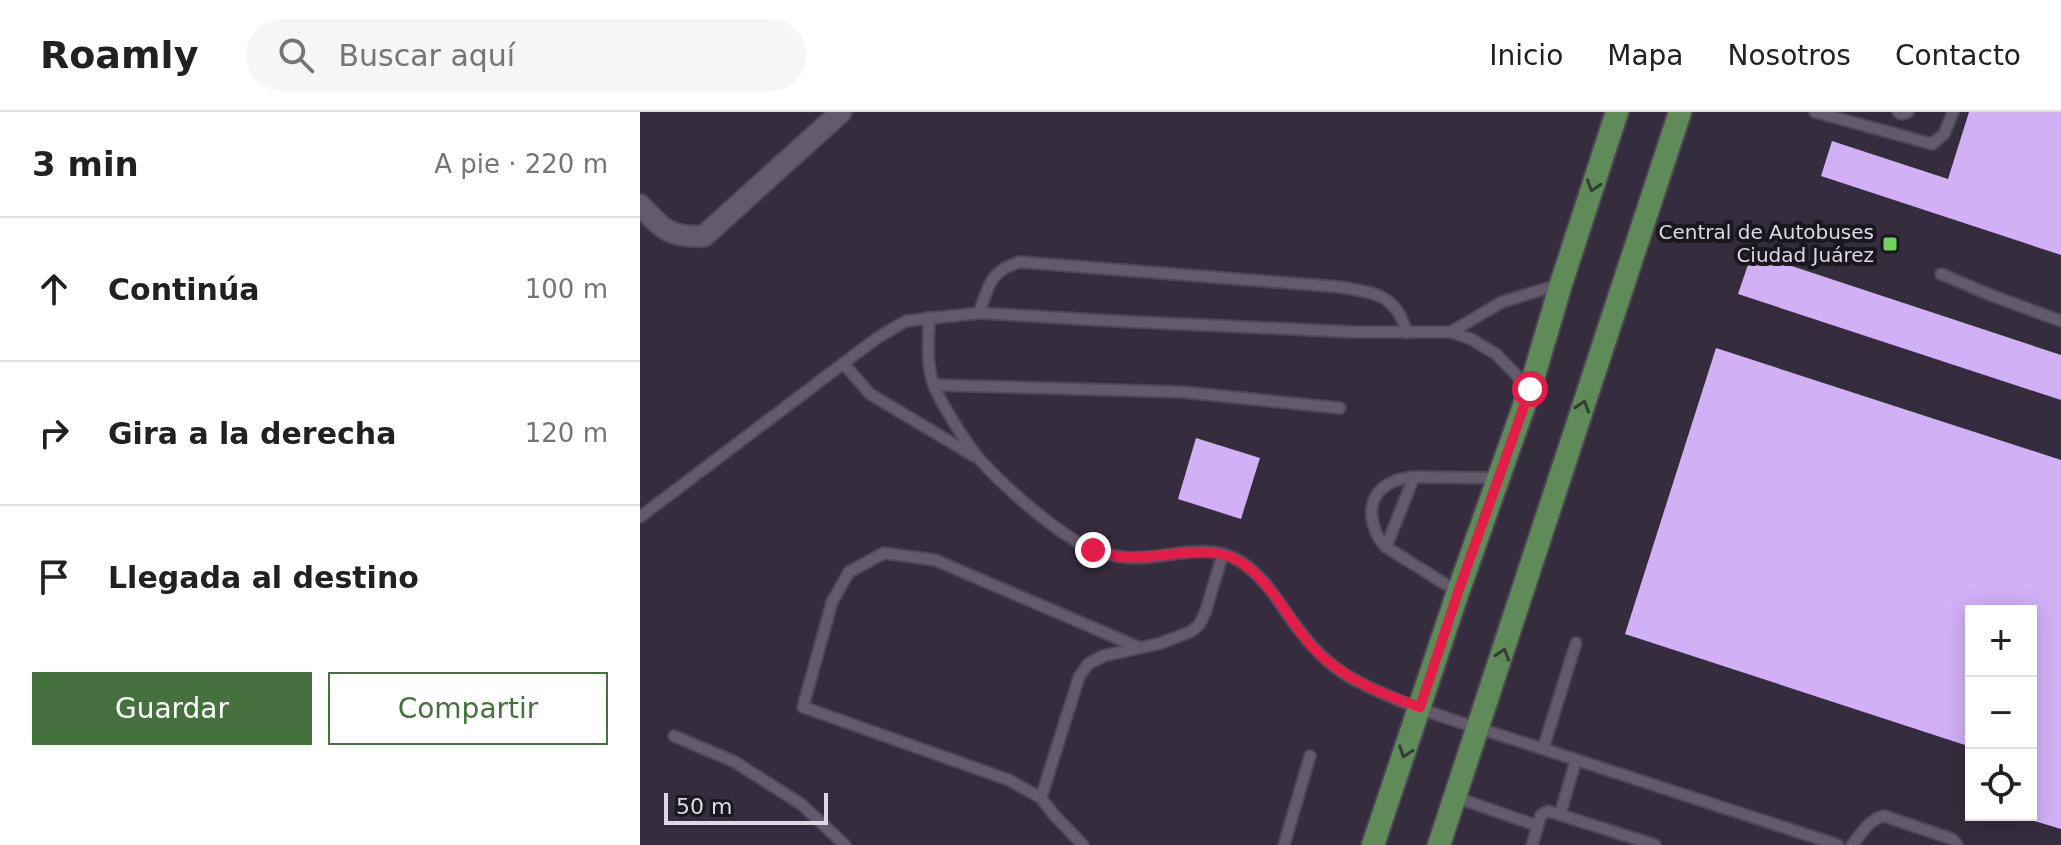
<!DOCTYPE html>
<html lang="es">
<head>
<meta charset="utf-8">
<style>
  body { margin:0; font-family:"DejaVu Sans",sans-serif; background:#f6f6f6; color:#202124 }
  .controls { position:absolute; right:24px; bottom:24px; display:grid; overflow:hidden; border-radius:0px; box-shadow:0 4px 20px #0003 }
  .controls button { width:72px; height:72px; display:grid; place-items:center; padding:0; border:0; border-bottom:2px solid #e0e0e0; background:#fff; color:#202124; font:40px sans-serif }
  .scale { position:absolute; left:24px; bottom:20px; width:164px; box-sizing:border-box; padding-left:8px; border:4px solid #ddd8e4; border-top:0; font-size:22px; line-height:28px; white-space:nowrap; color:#ddd8e4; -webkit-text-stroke:6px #1a171f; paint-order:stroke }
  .stop { position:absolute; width:24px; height:24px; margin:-18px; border:6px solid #e11d48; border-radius:50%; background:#fff }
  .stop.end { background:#e11d48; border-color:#fff; box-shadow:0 2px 8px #0008 }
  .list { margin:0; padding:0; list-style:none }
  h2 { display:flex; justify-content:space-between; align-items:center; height:104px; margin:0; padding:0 32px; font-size:34px }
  h2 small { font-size:26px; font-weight:400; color:#757577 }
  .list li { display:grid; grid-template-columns:52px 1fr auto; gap:24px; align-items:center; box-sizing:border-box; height:144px; padding:0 32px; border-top:2px solid #e0e0e0 }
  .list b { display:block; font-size:30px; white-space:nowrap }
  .list em { font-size:26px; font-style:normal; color:#757577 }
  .actions { display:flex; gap:16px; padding:24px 32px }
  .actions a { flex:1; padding:18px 0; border:2px solid #45713e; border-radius:0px; text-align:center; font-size:28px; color:#45713e }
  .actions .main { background:#45713e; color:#fff }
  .icon { flex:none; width:44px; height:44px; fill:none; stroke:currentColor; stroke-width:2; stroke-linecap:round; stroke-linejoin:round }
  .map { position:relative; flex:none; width:1421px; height:733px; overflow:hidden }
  header { display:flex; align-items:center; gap:48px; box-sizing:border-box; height:112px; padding:0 40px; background:#fff; border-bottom:2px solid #e0e0e0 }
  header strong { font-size:38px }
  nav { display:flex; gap:44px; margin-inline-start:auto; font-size:28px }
  .search { width:560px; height:72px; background:#f6f6f6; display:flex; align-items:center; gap:20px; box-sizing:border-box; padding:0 28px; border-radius:44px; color:#757577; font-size:30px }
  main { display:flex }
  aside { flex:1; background:#fff }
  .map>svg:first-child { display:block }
  .building { fill:#d1b0f5 }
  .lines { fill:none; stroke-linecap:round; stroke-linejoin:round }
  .service-casing { stroke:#4e4756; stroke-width:14 }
  .minor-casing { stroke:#4e4756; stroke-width:24 }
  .primary-casing { stroke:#4e4756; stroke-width:26 }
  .service { stroke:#635a6d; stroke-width:10 }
  .minor { stroke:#635a6d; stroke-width:20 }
  .primary { stroke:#5e8b57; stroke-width:22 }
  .oneway { stroke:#324033 }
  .route { stroke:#e11d48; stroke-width:10 }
  .poi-dot { fill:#73d25d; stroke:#1a171f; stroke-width:3 }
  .labels { text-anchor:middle; stroke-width:8; stroke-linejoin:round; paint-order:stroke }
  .poi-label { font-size:20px; fill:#ddd8e4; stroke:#1a171f; text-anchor:end }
</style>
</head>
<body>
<header>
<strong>Roamly</strong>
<div class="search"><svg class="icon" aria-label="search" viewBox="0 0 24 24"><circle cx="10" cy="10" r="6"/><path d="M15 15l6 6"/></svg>Buscar aquí</div>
<nav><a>Inicio</a><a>Mapa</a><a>Nosotros</a><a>Contacto</a></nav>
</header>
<main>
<aside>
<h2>3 min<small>A pie · 220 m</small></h2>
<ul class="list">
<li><svg class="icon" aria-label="ahead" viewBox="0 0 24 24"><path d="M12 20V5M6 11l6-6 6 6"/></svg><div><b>Continúa</b></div><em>100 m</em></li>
<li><svg class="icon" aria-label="right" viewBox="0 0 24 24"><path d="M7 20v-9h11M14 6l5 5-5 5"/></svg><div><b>Gira a la derecha</b></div><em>120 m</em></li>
<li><svg class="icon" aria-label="arrive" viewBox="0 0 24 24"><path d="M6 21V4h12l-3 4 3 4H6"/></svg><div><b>Llegada al destino</b></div></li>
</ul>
<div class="actions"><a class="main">Guardar</a><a>Compartir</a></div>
</aside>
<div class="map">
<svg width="1421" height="733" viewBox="0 0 1421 733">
  <rect width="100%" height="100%" fill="#352c3e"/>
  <g class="building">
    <polygon points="1329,0 1421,0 1421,143 1181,64 1192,29 1308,67"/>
    <polygon points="1112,141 1421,243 1421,288 1098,182"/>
    <polygon points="1076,236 1421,348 1421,717 1378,704 1391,703 1391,499 1331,499 1331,635 985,522"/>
    <polygon points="556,326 620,346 601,407 538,387"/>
  </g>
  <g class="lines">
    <defs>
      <g id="service">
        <polyline points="1175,0 1292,32 1304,22 1313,0"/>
        <polyline points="1258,0 1262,2 1268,0"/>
        <polyline points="1301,162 1353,184 1421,209"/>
        <path d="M339 201C349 174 349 159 380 150L700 175C735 181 756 182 767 221"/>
        <path d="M289 205C289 227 286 250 293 271 299 289 328 334 340 348 365 375 420 425 454 438 462 441 474 444 483 445 519 450 562 429 596 447 621 460 637 487 652 509 669 531 688 554 713 567 769 597 833 614 894 634 995 667 1096 700 1198 733"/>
        <polyline points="811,220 862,190 921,172"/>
        <polyline points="203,251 230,282 334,344"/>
        <polyline points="294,273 542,280 700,296"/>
        <polyline points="0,405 237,226 266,209 339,201 476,209 714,220 811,220 831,227 856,242 888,275"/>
        <path d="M746 435C727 415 724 380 755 369 761 366 768 366 774 365"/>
        <polyline points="818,480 746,435 774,365 857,366"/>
        <polyline points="34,624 95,650 161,692 205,733"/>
        <polyline points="903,637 936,531"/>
        <polyline points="815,685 898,714"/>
        <polyline points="401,686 439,565 448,552 463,544 518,532 550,520 559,513 565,501 583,442"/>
        <polyline points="920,702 936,648"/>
        <polyline points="443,733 414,703 401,686 369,668 163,595 192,490 209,460 244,441 295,448 498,535"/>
        <polyline points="644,733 670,644"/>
        <polyline points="892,733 901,703 908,699 1015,733"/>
        <path d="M1212 733C1221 722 1229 707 1244 704L1312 727 1317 733"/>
      </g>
      <path id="minor" d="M0 93C23 117 29 126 64 124L201 0"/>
      <g id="primary">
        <polyline points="733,733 818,480 890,277 921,172 977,0"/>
        <polyline points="799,733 1040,0"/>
      </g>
    </defs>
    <use href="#service" class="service-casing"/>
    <use href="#minor" class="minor-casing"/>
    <use href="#primary" class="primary-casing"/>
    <use href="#service" class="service"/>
    <use href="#minor" class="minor"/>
    <use href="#primary" class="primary"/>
  </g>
  <defs><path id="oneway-chevron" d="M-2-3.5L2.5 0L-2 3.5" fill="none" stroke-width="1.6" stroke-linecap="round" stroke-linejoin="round" transform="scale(2)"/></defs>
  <g class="oneway">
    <use href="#oneway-chevron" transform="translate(953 74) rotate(108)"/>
    <use href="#oneway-chevron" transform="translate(943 294) rotate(-72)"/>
    <use href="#oneway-chevron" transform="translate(863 542) rotate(-72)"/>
    <use href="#oneway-chevron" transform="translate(765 640) rotate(109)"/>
  </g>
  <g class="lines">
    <path class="route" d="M453 438C465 441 477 445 489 445 521 446 570 431 598 448 633 469 647 508 674 536 703 567 741 581 780 595L818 480 890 277"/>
  </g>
  <rect class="poi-dot" x="1242" y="124" width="16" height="16" rx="4"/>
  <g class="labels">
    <g class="poi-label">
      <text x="1234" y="127">Central de Autobuses<tspan x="1234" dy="23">Ciudad Juárez</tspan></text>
    </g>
  </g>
</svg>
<div class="controls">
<button>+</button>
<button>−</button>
<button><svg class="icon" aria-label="locate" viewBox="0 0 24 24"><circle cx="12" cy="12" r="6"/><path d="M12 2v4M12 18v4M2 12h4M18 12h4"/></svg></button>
</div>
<div class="scale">50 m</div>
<div class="stop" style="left:890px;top:277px"></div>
<div class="stop end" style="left:453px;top:438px"></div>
</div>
</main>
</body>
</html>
